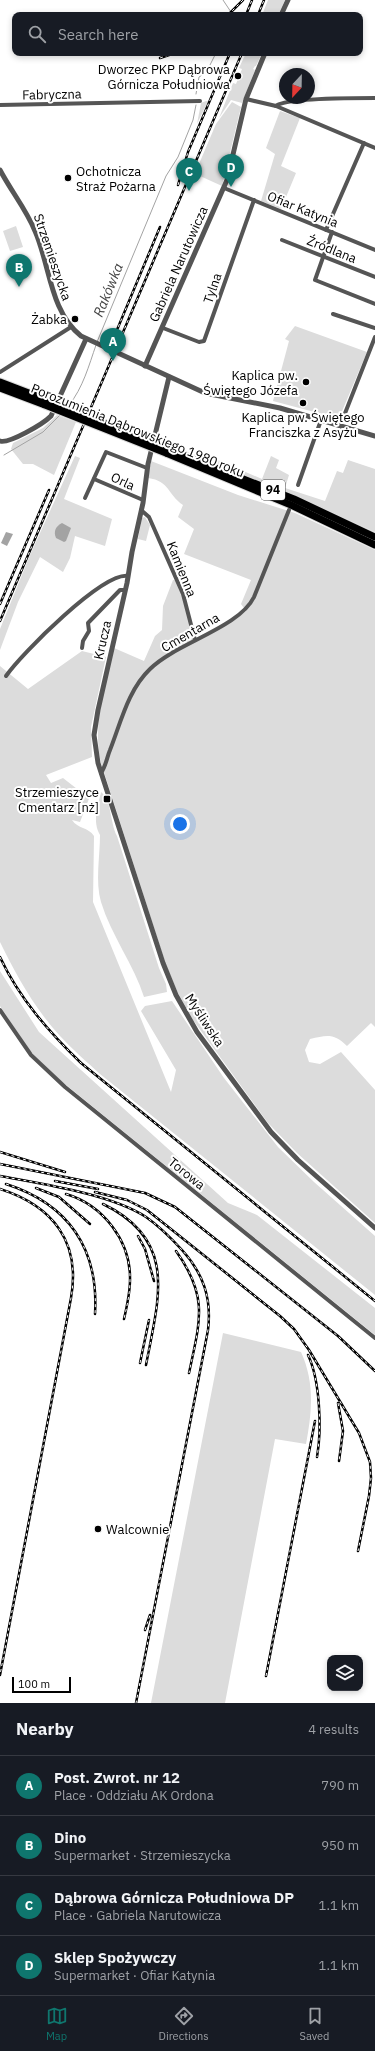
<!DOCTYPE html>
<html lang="en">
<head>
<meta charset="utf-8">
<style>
  body { margin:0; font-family:"IBM Plex Sans",sans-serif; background:#242831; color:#f1f3f6 }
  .controls { position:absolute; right:12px; bottom:12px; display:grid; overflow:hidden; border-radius:8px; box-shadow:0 2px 6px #0003 }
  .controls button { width:36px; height:36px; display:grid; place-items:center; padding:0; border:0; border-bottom:1px solid #363941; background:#171b24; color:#f1f3f6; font:20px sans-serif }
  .compass { position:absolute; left:279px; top:68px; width:36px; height:36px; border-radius:50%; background:#171b24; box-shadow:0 2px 6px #0003; rotate:202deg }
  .scale { position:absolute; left:12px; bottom:10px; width:59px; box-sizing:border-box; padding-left:4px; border:2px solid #000; border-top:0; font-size:11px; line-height:14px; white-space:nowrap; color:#000; -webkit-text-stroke:3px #fff; paint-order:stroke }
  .you { position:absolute; left:180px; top:824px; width:14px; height:14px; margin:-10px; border:3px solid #fff; border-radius:50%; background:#1a73e8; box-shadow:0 0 0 6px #1a73e833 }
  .badge { display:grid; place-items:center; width:26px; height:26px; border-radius:50%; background:#0f766e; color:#fff; font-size:13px; font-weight:700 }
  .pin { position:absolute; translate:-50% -33px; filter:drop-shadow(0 1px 2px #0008) }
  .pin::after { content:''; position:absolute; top:21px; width:14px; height:12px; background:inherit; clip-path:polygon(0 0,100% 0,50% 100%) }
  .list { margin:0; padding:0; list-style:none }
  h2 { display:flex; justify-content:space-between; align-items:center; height:52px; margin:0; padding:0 16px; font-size:17px }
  h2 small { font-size:13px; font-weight:400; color:#9ea1a6 }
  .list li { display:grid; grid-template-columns:26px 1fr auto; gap:12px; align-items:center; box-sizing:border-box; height:60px; padding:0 16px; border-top:1px solid #363941 }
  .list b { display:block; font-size:15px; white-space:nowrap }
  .list p { margin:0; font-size:13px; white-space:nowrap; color:#9ea1a6 }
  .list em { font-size:13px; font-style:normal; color:#9ea1a6 }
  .icon { flex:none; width:22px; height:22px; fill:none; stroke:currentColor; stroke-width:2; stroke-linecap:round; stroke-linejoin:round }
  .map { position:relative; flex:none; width:375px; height:1703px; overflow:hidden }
  .search { position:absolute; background:#171b24; box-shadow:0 2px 6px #0003; left:12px; right:12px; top:12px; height:44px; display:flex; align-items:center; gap:10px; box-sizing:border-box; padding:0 14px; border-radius:8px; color:#9ea1a6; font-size:15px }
  .sheet { height:292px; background:#171b24 }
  nav { display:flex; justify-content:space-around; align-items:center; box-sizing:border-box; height:56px; border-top:1px solid #363941; background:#171b24; font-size:11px; color:#9ea1a6 }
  nav a { display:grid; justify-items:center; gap:2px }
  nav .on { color:#0f766e }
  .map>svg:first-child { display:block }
  .green { fill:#dcdcdc }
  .water { fill:#a3a3a3 }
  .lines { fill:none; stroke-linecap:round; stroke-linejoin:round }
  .stream { stroke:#a3a3a3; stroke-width:1 }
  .primary-casing { stroke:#dbdbdb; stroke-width:9 }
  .minor { stroke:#555; stroke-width:4 }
  .tertiary { stroke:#555; stroke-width:5 }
  .primary { stroke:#000; stroke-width:7 }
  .rail-casing { stroke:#000; stroke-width:2.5 }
  .rail { stroke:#fff; stroke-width:1; stroke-dasharray:3; stroke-linecap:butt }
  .primary-bridge-casing { stroke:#dbdbdb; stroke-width:9; stroke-linecap:butt }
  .primary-bridge { stroke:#000; stroke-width:7 }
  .poi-dot { fill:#000; stroke:#fff; stroke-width:1.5 }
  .labels { text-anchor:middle; stroke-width:4; stroke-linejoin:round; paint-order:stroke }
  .shield { fill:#fff; stroke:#4c4c4c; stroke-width:1 }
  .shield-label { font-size:12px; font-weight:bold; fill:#000 }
  .poi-label { font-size:13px; fill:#000; stroke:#fff; text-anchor:end }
  .street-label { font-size:13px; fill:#000; stroke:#fff }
  .water-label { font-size:14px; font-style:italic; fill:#444; stroke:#fff }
</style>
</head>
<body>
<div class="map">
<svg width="375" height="1703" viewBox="0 0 375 1703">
  <rect width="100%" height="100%" fill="#fff"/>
  <g class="green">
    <polygon points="268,0 285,0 278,15 262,15"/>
    <polygon points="246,53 262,53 256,66 255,66 253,69 255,70 242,103 231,100 219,118 233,83 236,84 242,69 239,68"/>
    <polygon points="206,101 208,101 197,124 201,103"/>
    <polygon points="232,102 241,107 222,186 200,176 196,171 216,124"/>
    <polygon points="280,111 300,118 281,166 296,173 281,209 261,201 275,154 266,148"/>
    <polygon points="16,226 23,247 10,251 3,231"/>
    <polygon points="295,326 367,352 340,416 337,418 273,401 289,341 285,339"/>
    <polygon points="57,415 76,422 54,475 33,464 23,464 11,449 13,443 43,428"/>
    <polygon points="206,455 262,479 271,456 279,460 276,468 289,475 285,488 325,501 337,471 343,473 348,460 375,469 375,532 287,492 204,460"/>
    <polygon points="75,456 80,458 64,499 112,519 105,546 75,536 70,558 63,572 40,557 18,602 0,650 0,629 30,555"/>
    <path d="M151 461 238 495 295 513 375 550V1027L371 1023 347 1046C334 1033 327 1035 310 1039L305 1050 309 1062 320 1064 341 1052 375 1090V1223L297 1153 268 1123 193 1020 178 993 166 965 101 763C92 725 105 686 114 648L144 661 155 636 162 630 163 606 173 580H176L182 595 194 639 237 618 246 611 241 604 251 580 184 554 194 529 178 517 183 505C167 494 170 481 148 478Z"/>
    <polygon points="145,517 150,525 146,541 138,539 142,518"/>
    <path d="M82 651 106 657 91 727 92 757 46 775 51 783 63 778 81 792 84 791 90 796 80 822 72 820C78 829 88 827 94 836L93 902 171 1092 176 1070 141 1011 145 1006 172 1001 224 1078 278 1147 314 1182 375 1236V1295L100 1074C87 1062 72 1049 60 1036 35 1009 16 975 0 942V666L28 689Z"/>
    <path d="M101 792C112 801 110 823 117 836L159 968 166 984 167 992 144 997C134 965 111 935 101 902 95 882 100 856 100 835 92 821 98 806 101 792Z"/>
    <polygon points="0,971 39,1032 228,1203 257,1215 375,1308 375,1335 60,1080 30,1051 0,1006"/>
    <path d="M223 1333 301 1352C315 1383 312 1412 306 1444L275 1439 225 1703H151Z"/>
  </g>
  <g class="water">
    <path d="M62 523 71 528 66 541 64 542 56 538C53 531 56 526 62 523Z"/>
    <polygon points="6,532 13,534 7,546 1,543"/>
  </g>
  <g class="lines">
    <g class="stream">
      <polyline points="223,0 233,15"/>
      <polyline points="206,73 216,53"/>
      <polyline points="196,94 199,77 204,74"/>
      <polyline points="97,342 166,176 178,157 193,120 196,105"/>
      <path d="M69 405C83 388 89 365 96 345"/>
      <polyline points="4,455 43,432 60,415"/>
    </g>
    <defs>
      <g id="primary">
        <polyline points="0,382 47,400"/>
        <polyline points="0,388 45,405"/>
        <polyline points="168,449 294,499 375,537"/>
        <polyline points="166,453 291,505 375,545"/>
      </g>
    </defs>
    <use href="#primary" class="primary-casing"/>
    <g class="minor">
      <polyline points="246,99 276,106 375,148"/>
      <polyline points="0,105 200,101"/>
      <path d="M276 106C284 98 359 98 375 98"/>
      <polyline points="224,188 375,250"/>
      <polyline points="326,230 364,143"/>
      <polyline points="332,232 315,280 375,304"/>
      <polyline points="282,240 375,277"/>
      <polyline points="333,314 375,328"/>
      <polyline points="163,328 199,342 204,341 254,200"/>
      <polyline points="0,372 71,327"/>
      <polyline points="340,426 375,337"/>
      <polyline points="94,479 143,500"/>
      <polyline points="298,485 321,420"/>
      <polyline points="85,498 106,452 147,468"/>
      <polyline points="141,510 149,517 183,594 195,640"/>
      <polyline points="82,648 83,641 89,631 88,623 120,590 125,590"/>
      <path d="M6 676C21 654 103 572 128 576"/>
      <path d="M101 773C106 766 107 757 110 750 121 722 128 690 150 669 176 643 239 628 254 597L289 510"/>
      <polyline points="0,1010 31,1055 65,1087 375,1338"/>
    </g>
    <g class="tertiary">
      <polyline points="281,15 288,0"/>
      <path d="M0 170C11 191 26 209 35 231 50 265 50 312 81 336L205 393 280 408 375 436"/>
      <polyline points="145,366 227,180 246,99 265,53"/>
      <polyline points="169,377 148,464 143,503 132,552 127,583 98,710 94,735 98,763 163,963 176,995 197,1032 271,1132 298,1160 375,1228"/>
      <path d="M0 441C9 444 43 424 51 416L86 339"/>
    </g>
    <use href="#primary" class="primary"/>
    <defs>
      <g id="rail">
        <polyline points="228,15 243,0"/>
        <polyline points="246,15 252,0"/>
        <polyline points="258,15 264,0"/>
        <polyline points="160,58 175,53"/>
        <polyline points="178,185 188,152 230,53"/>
        <polyline points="109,349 160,227"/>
        <polyline points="0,604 49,490"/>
        <polyline points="0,621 242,53"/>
        <path d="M0 957C19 998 49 1032 81 1063L375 1301"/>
        <polyline points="0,1152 65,1172"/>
        <polyline points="0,1164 145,1193 175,1207 338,1336 375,1371"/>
        <path d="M0 1176C42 1184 111 1194 146 1217 159 1226 171 1238 182 1250 203 1273 212 1298 208 1330L136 1703"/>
        <polyline points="55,1181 98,1189"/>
        <path d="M6 1184C68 1204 99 1248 95 1314"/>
        <polyline points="36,1188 59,1197 90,1224"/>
        <path d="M0 1189C53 1206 81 1242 71 1298L0 1675"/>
        <polyline points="95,1192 127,1200 147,1210 280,1316 294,1329 309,1350 359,1433 370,1462 371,1478 369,1496 358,1551"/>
        <path d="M66 1194C103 1205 131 1241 130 1280 130 1293 127 1306 124 1319"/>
        <path d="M103 1204C178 1240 159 1297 146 1365"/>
        <polyline points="138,1236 145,1249 154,1281"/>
        <path d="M176 1251C209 1297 200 1321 189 1373"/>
        <path d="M308 1355C320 1380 322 1429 317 1457"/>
        <polyline points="140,1363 149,1320"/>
        <polyline points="338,1403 343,1431 339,1461"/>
        <polyline points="145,1630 150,1615"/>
        <polyline points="266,1676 315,1421"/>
      </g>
    </defs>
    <use href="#rail" class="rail-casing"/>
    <use href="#rail" class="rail"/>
    <defs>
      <g id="primary-bridge">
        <polyline points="47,400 168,449"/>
        <polyline points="45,405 166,453"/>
      </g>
    </defs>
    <use href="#primary-bridge" class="primary-bridge-casing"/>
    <use href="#primary-bridge" class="primary-bridge"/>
  </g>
  <g class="poi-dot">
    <circle cx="238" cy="76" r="4"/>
    <circle cx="68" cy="178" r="4"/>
    <circle cx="75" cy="319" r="4"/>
    <circle cx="306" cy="382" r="4"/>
    <circle cx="303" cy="403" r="4"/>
    <rect x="103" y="795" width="8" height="8" rx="2"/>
    <circle cx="98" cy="1529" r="4"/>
  </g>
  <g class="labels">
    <rect class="shield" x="261" y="480" width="24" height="20" rx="3"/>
    <g class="shield-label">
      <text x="273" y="494">94</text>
    </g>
    <g class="poi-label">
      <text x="230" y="74">Dworzec PKP Dąbrowa<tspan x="230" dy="15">Górnicza Południowa</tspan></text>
      <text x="76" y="176" text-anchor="start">Ochotnicza<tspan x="76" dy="15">Straż Pożarna</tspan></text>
      <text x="67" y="324">Żabka</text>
      <text x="298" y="380">Kaplica pw.<tspan x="298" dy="15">Świętego Józefa</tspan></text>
      <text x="303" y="422" text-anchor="middle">Kaplica pw. Świętego<tspan x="303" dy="15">Franciszka z Asyżu</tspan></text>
      <text x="99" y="797">Strzemieszyce<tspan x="99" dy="15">Cmentarz [nż]</tspan></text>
      <text x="106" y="1534" text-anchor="start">Walcownie</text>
    </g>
    <g class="street-label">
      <text transform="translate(52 94) rotate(-1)" y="5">Fabryczna</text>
      <text transform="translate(303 209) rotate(22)" y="5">Ofiar Katynia</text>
      <text transform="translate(332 249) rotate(22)" y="5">Źródlana</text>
      <text transform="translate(53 257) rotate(71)" y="5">Strzemieszycka</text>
      <text transform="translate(178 264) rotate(-66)" y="5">Gabriela Narutowicza</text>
      <text transform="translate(212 288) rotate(-71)" y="5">Tylna</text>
      <text transform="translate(138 430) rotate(22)" y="5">Porozumienia Dąbrowskiego 1980 roku</text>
      <text transform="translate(123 481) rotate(25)" y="5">Orla</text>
      <text transform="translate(182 569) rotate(68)" y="5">Kamienna</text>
      <text transform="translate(190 632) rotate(-30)" y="5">Cmentarna</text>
      <text transform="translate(102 640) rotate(-77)" y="5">Krucza</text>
      <text transform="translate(205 1020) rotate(57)" y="5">Myśliwska</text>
      <text transform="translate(187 1173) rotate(39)" y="5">Torowa</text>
    </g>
    <g class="water-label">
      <text transform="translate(108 290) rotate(-68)" y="5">Rakówka</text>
    </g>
  </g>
</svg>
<div class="controls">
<button><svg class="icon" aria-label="layers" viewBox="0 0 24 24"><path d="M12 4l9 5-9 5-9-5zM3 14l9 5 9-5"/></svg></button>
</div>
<svg class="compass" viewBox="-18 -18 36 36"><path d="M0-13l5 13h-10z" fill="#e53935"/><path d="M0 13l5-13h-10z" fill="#9ea1a6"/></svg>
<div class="scale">100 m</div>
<div class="you"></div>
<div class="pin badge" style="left:113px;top:361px">A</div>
<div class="pin badge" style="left:19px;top:287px">B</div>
<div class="pin badge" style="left:189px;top:191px">C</div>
<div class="pin badge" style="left:231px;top:187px">D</div>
<div class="search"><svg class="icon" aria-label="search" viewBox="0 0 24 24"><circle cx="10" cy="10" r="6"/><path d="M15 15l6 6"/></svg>Search here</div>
</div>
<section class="sheet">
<h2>Nearby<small>4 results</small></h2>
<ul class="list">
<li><span class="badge">A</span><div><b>Post. Zwrot. nr 12</b><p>Place · Oddziału AK Ordona</p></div><em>790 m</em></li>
<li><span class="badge">B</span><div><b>Dino</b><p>Supermarket · Strzemieszycka</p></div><em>950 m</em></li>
<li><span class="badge">C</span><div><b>Dąbrowa Górnicza Południowa DP</b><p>Place · Gabriela Narutowicza</p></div><em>1.1 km</em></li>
<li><span class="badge">D</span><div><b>Sklep Spożywczy</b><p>Supermarket · Ofiar Katynia</p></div><em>1.1 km</em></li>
</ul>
</section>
<nav>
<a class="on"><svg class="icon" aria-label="map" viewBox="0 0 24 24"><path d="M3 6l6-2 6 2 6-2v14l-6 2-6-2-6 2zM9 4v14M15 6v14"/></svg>Map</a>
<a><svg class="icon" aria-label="directions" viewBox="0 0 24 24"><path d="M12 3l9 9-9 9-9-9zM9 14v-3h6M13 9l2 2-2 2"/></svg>Directions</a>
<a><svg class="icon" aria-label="saved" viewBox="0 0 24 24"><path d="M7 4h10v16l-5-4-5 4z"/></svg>Saved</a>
</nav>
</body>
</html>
